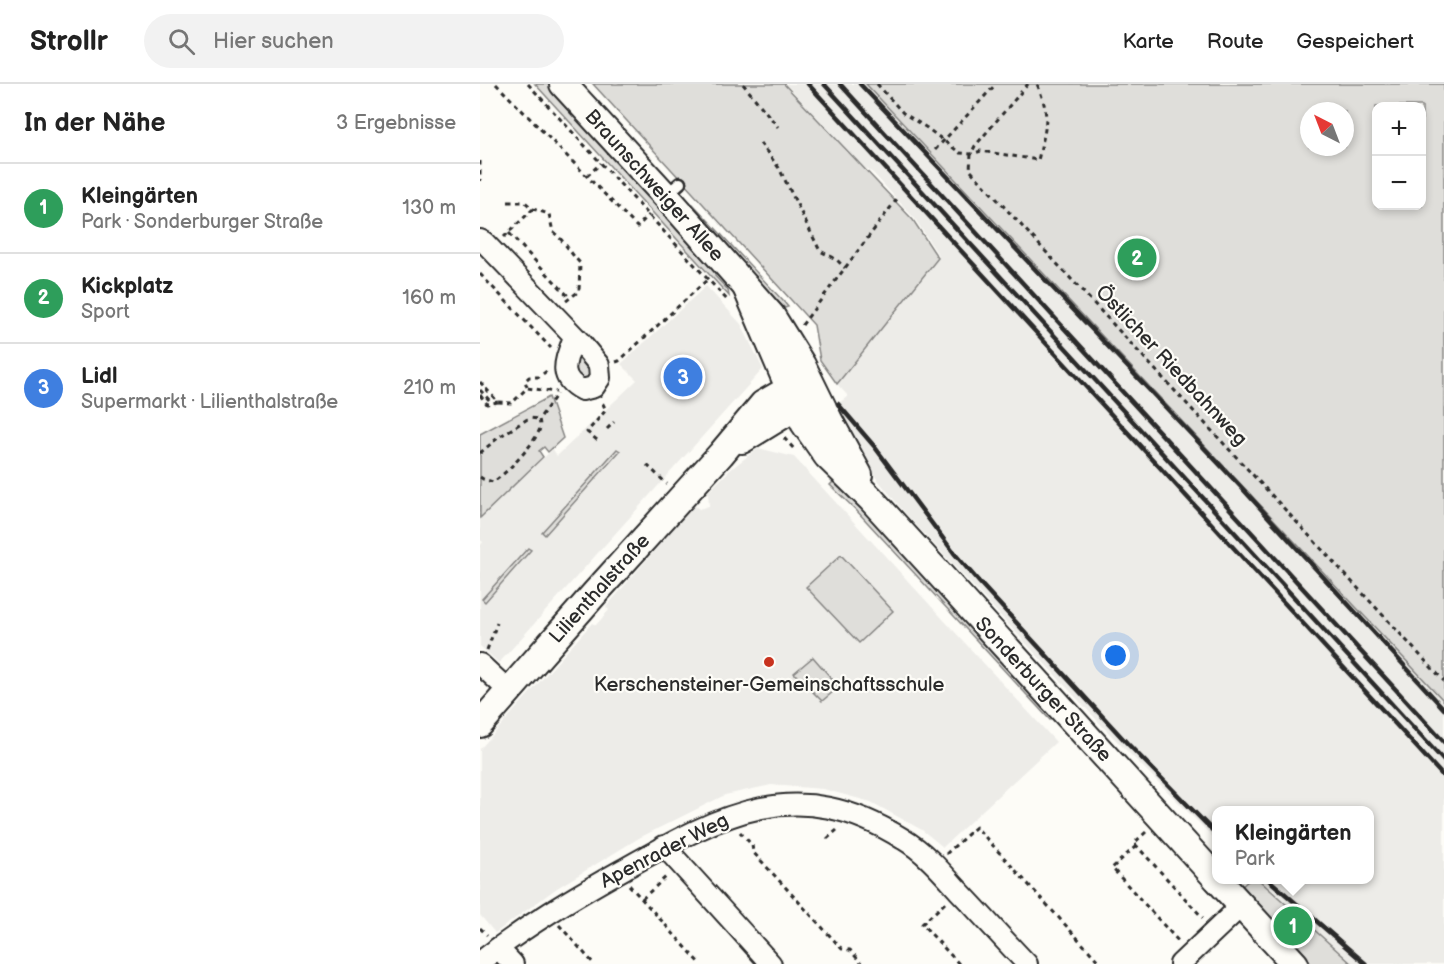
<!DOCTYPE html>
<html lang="de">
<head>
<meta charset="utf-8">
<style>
  body { margin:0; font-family:"Balsamiq Sans",sans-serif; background:#f2f2f2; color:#222 }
  .controls { position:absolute; right:18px; top:18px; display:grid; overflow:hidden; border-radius:12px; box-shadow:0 3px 9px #0003 }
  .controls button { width:54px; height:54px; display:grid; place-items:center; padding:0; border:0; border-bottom:2px solid #e0e0e0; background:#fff; color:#222; font:30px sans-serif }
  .compass { position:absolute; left:820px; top:18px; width:54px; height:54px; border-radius:50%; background:#fff; box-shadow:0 3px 9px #0003; rotate:318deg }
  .you { position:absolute; left:636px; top:572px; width:21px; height:21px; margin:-15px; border:4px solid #fff; border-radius:50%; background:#1a73e8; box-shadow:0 0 0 9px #1a73e833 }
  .badge { display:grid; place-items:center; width:39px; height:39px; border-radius:50%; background:#d93025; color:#fff; font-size:20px; font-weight:700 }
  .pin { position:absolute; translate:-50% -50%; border:3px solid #fff; box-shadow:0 2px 6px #0006 }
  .popup { position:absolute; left:732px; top:722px; width:162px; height:78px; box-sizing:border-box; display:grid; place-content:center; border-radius:12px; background:#fff; filter:drop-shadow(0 2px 4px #0005); font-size:20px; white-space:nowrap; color:#767676 }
  .popup b { font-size:22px; color:#222 }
  .popup::after { content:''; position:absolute; left:50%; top:100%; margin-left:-12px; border:12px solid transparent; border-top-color:#fff }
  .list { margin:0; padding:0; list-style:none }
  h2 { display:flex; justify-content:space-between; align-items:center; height:78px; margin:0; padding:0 24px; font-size:26px }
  h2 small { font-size:20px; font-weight:400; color:#767676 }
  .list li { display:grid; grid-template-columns:39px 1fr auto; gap:18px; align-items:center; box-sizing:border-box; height:90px; padding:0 24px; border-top:2px solid #e0e0e0 }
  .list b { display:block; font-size:22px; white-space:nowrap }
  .list p { margin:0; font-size:20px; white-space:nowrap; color:#767676 }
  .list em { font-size:20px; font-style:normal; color:#767676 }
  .icon { flex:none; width:33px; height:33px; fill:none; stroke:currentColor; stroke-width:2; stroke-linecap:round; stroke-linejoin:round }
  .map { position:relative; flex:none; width:964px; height:880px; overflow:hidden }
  header { display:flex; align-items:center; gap:36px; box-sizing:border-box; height:84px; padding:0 30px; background:#fff; border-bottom:2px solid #e0e0e0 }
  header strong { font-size:28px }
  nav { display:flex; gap:33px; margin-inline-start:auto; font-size:21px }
  .search { width:420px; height:54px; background:#f2f2f2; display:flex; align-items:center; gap:15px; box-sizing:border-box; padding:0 21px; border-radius:33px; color:#767676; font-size:22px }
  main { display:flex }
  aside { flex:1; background:#fff }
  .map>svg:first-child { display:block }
  .built { fill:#edece8 }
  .green { fill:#dfdeda; stroke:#858482; stroke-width:1.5; fill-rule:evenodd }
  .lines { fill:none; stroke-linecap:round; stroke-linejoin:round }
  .service-casing { stroke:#2b2b2b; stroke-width:15 }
  .minor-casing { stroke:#2b2b2b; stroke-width:24 }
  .tertiary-casing { stroke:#2b2b2b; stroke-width:30 }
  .path { stroke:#2b2b2b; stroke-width:3; stroke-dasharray:4.5 4.5; stroke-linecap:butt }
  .service { stroke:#fdfcf7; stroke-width:10 }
  .minor { stroke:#fdfcf7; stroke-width:20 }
  .tertiary { stroke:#fdfcf7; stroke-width:26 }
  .rail { stroke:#2b2b2b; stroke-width:4.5 }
  .poi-dot { fill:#c8321e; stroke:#fdfcf7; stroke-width:2 }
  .labels { text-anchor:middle; stroke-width:4.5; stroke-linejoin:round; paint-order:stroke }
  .street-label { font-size:20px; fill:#2b2b2b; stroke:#fdfcf7 }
  .poi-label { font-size:20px; fill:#2b2b2b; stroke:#fdfcf7 }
</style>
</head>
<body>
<header>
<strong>Strollr</strong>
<div class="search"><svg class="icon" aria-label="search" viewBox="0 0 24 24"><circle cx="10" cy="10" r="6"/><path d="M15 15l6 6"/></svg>Hier suchen</div>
<nav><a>Karte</a><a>Route</a><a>Gespeichert</a></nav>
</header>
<main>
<aside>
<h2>In der Nähe<small>3 Ergebnisse</small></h2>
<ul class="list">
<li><span class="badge" style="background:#2e9e5b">1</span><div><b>Kleingärten</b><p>Park · Sonderburger Straße</p></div><em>130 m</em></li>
<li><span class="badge" style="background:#2e9e5b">2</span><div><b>Kickplatz</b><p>Sport</p></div><em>160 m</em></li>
<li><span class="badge" style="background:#3f7fe0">3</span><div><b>Lidl</b><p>Supermarkt · Lilienthalstraße</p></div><em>210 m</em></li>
</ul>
</aside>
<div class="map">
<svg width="964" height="880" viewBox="0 0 964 880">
  <rect width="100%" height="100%" fill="#fdfcf7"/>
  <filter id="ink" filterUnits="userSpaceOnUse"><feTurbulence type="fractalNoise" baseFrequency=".0167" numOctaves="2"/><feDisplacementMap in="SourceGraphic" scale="12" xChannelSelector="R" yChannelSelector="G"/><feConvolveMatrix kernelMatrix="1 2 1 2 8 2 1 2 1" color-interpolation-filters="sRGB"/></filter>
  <g filter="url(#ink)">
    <g class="built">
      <polygon points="306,0 389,0 964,615 964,880 872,880 779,796 890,796 890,726 736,726 736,756 628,648 425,429 389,385 353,324 368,312 357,300 459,172 435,135 393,89 382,82"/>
      <polygon points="226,202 261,240 283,285 19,579 0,562 0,462 3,458 0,456 0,434 73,365 77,372 157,296 141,280"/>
      <polygon points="278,364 314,373 576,658 463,763 442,746 391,718 343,705 291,701 245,711 159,754 77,804 15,849 0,831 0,665 112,539 116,541 129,526 126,523 214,421 219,425 229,422 228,408 250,386"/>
    </g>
    <g class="green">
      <polygon points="55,0 70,0 237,182 235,192 248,206 249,212"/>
      <polygon points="113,0 304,0 433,136 458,174 357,300 340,276 334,241"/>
      <path d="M386 0H964V617ZM896 22H942V122H896ZM829 27H865V63H829Z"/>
      <polygon points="213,120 304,218 308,223 305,224 273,195 209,126"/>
      <polygon points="94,262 113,284 112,292 106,298 92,290"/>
      <polygon points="69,313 83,354 68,368 64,363 59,367 63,373 0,434 0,350"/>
      <polygon points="137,365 140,367 65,451 62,448"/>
      <polygon points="355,396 384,421 574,629 570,636 376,426 350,401"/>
      <polygon points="48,464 51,466 5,518 2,515"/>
      <polygon points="361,471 413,527 379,559 326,503"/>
      <polygon points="333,573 359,603 342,617 314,589"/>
      <polygon points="769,796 779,796 872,880 831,880 760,804"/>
    </g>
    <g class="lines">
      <defs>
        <polyline id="service" points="186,111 200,99"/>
        <g id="minor">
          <path d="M0 156 4 158 100 258 119 281 120 294 114 303 102 306C76 293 86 276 94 253"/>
          <polyline points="0,580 29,607"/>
          <polyline points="184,762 291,880"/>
          <polyline points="18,864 33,880"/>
          <path d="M0 878C45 842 94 813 144 785 242 730 316 688 423 755 445 768 462 788 479 807 502 831 524 856 547 880"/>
          <polyline points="700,880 761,822"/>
        </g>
        <g id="tertiary">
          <polyline points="83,0 185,111 291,231 322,281 349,336 379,391"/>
          <polyline points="266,203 324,339 347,372 391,415 736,794"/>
          <polyline points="262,356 316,323 328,312"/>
          <polyline points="0,640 115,509 241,370 283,320 309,305 325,305"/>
          <polyline points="738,796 815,880"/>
        </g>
      </defs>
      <use href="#service" class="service-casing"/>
      <use href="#minor" class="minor-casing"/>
      <use href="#tertiary" class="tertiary-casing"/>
      <g class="path">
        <polyline points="16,0 157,143 169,131"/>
        <polyline points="48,0 248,217"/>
        <polyline points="263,0 298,43"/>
        <path d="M397 0 423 29 447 44 480 69 491 70 501 67 558 76C566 43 571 32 557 0"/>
        <polyline points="548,0 495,62 491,70 490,86 964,597"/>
        <polyline points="280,59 299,84 340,167 356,175 365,184"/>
        <polyline points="455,66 516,0"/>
        <polyline points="0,77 0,97"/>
        <polyline points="107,92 121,79"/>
        <path d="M28 118H45L53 125 69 130 73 148C84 156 90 169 100 179L99 207 85 218"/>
        <polyline points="29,149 90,214"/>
        <polyline points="24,153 53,125"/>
        <polyline points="0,190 71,264"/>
        <polyline points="322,241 417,115"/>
        <polyline points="136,278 139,277 228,195"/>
        <polyline points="0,298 18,318 32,319 47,304 76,308"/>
        <polyline points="47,303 45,297 49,293 59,293 69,285"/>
        <polyline points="0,306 12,319"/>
        <polyline points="0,311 7,320 18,318"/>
        <polyline points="127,345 134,338"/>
        <polyline points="304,354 316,367"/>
        <polyline points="117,356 107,348 126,326 122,318"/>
        <polyline points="0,369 19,353 49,334 59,335"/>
        <polyline points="167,381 187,400"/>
        <path d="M0 393 3 395 13 398C26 390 51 363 58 349 61 344 60 341 59 335L77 310"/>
        <polyline points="7,566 17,539"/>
        <polyline points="260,748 272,761 273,768 362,865 370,866 382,880"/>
        <polyline points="666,748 654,759 723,834"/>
        <polyline points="347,755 357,746"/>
        <polyline points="656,762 632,784 699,858"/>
        <polyline points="466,770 496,743 621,880"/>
        <polyline points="149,801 221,880"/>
        <polyline points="162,815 187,792"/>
        <polyline points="465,819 442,840 479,880"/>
        <polyline points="79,841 114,880"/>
        <polyline points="0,844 7,851"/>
      </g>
      <use href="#service" class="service"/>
      <use href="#minor" class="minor"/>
      <use href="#tertiary" class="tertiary"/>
      <g class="rail">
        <polyline points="328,0 964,693"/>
        <polyline points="344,0 964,677"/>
        <polyline points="360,0 964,658"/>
        <polyline points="380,0 761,403 964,625"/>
        <polyline points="358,320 394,362 474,469 500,499 647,659 736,750"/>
        <polyline points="789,796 886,880"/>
      </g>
    </g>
  </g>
  <circle class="poi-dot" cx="289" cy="578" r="6"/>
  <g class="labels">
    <g class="street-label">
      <text transform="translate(175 101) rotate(48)" y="7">Braunschweiger Allee</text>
      <text transform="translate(692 281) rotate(47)" y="7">Östlicher Riedbahnweg</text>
      <text transform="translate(119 504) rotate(-48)" y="7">Lilienthalstraße</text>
      <text transform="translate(564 605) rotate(47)" y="7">Sonderburger Straße</text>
      <text transform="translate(184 766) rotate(-27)" y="7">Apenrader Weg</text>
    </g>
    <g class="poi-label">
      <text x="289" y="607">Kerschensteiner-Gemeinschaftsschule</text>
    </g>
  </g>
</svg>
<div class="controls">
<button>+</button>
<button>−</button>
</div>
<svg class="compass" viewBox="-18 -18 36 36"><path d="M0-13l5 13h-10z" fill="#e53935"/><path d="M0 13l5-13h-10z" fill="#767676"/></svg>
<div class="you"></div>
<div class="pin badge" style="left:813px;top:842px;background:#2e9e5b">1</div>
<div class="popup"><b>Kleingärten</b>Park</div>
<div class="pin badge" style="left:657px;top:174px;background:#2e9e5b">2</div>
<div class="pin badge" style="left:203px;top:293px;background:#3f7fe0">3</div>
</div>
</main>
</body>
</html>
